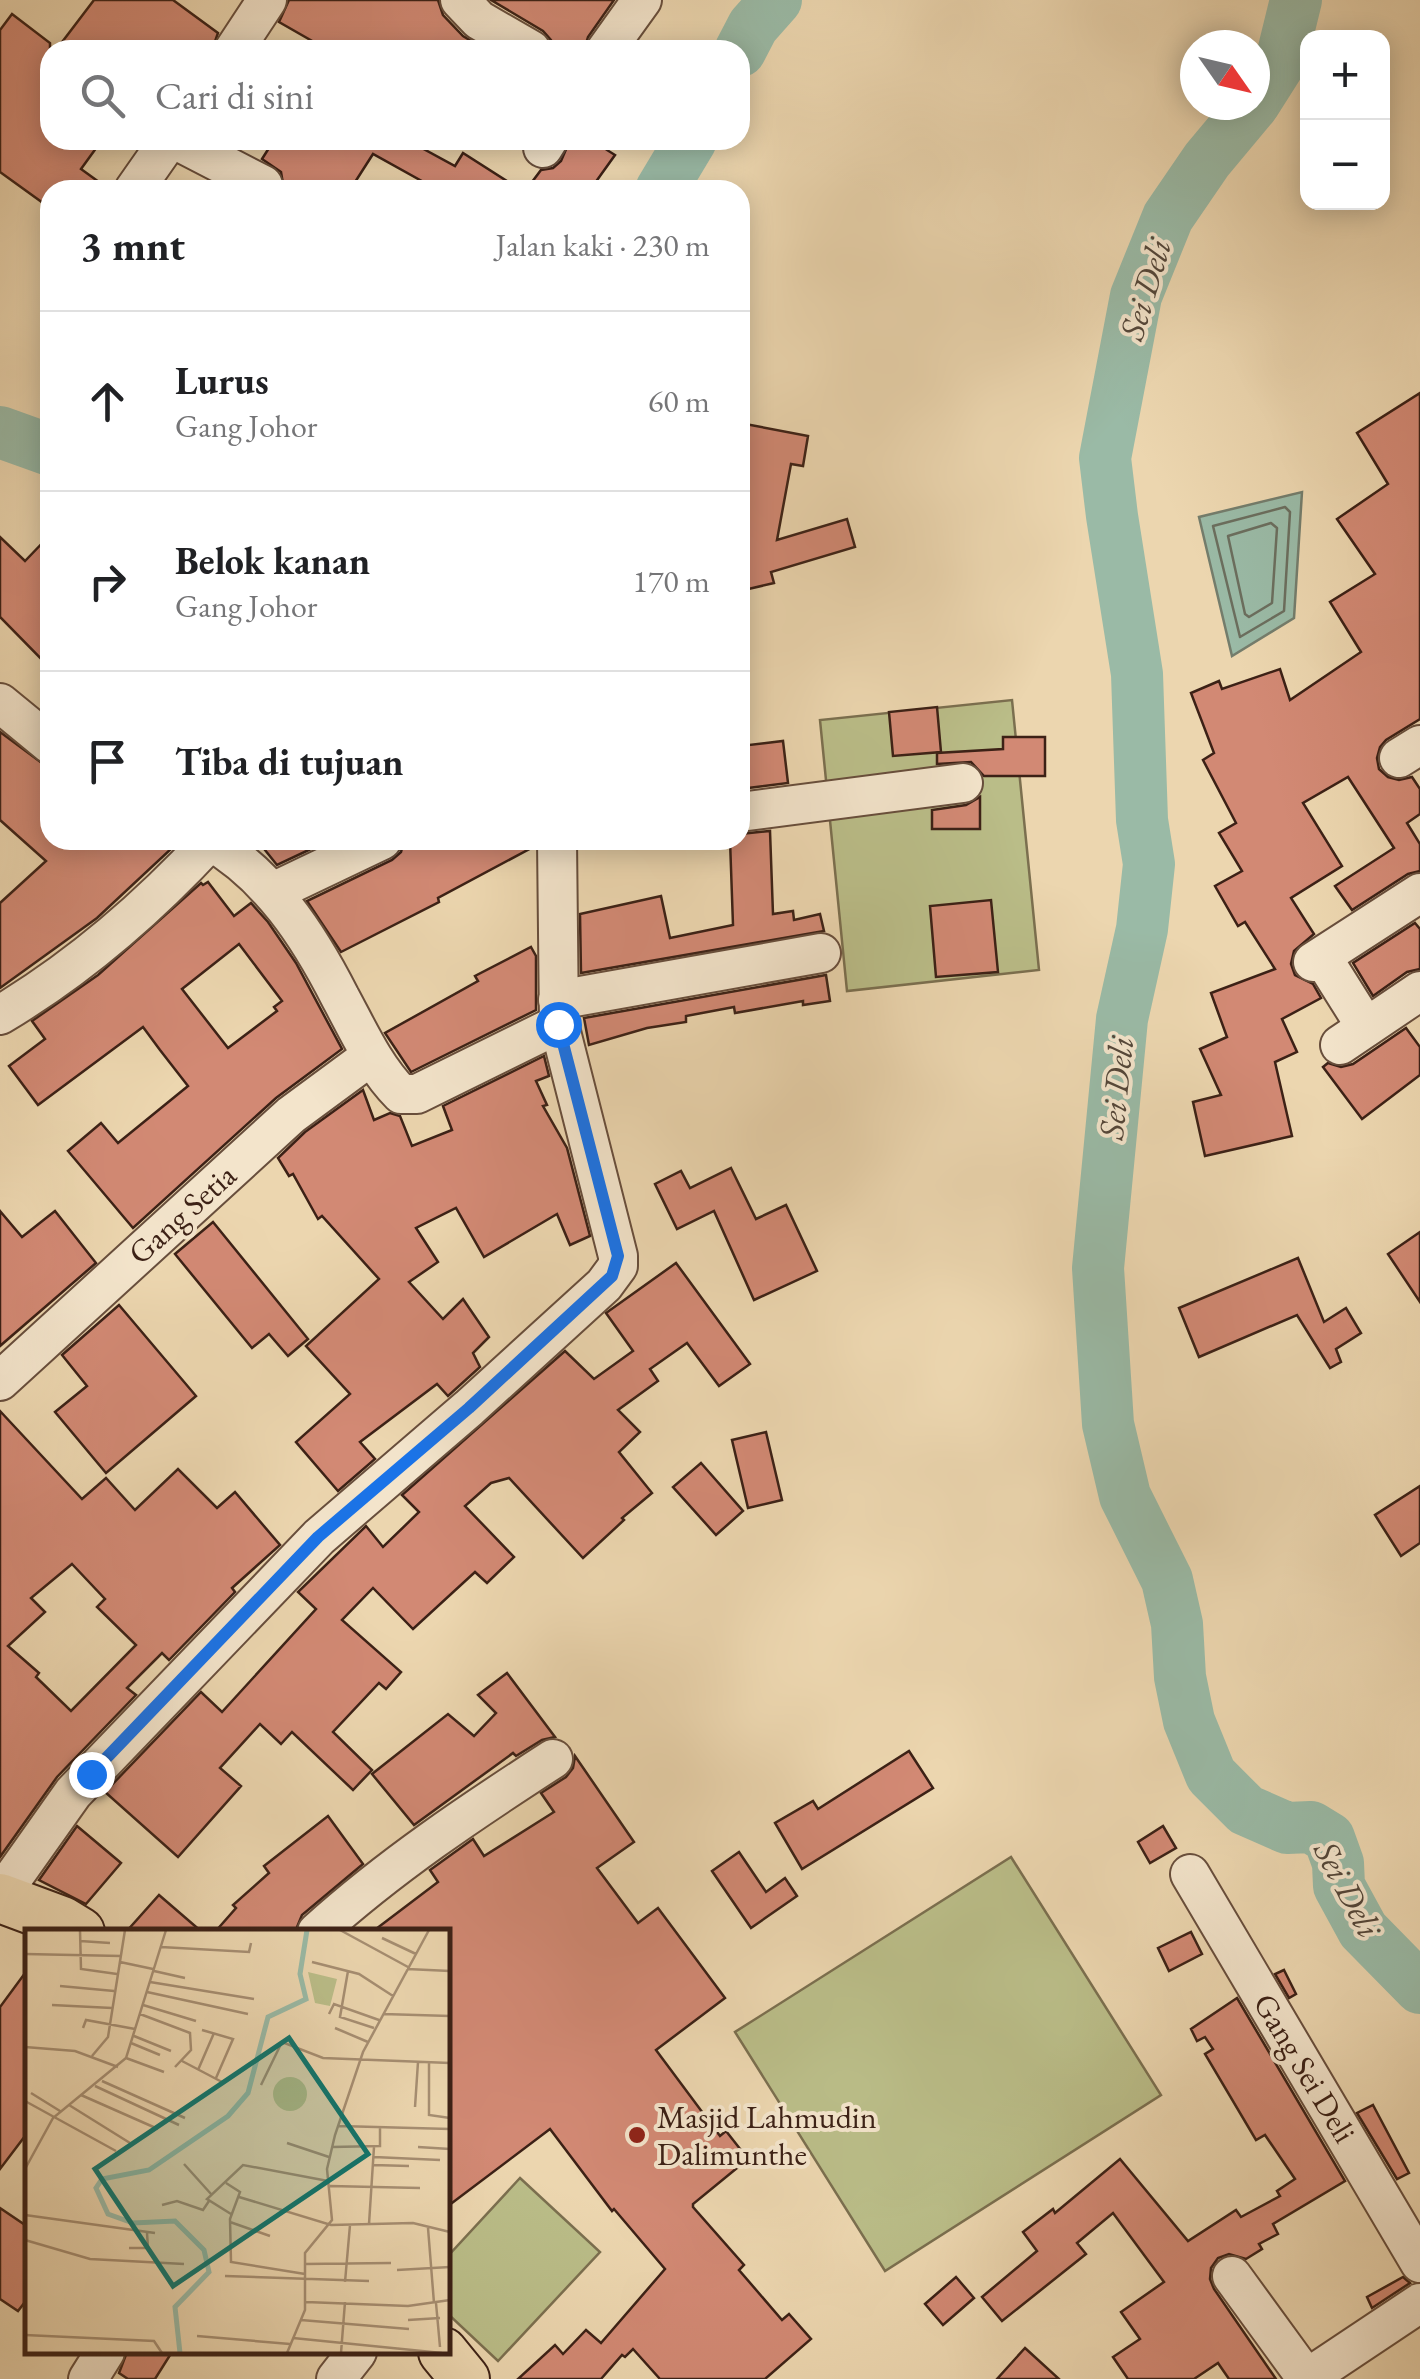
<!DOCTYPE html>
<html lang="id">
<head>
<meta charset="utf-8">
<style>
  body { margin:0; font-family:"EB Garamond",serif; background:#f6f6f6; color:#202124 }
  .controls { position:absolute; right:30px; top:30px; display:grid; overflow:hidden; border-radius:20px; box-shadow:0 5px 25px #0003 }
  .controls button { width:90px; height:90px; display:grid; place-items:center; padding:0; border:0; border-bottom:2px solid #e0e0e0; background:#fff; color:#202124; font:50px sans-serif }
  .compass { position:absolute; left:1180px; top:30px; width:90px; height:90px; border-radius:50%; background:#fff; box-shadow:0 5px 25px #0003; rotate:124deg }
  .stop { position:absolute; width:30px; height:30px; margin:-22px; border:8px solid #1a73e8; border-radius:50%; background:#fff }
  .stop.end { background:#1a73e8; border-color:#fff; box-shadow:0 2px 10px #0008 }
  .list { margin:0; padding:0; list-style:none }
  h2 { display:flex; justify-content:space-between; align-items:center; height:130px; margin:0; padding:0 40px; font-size:42px }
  h2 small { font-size:32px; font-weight:400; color:#757577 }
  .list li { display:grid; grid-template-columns:65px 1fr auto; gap:30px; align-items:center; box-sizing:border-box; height:180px; padding:0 40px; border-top:2px solid #e0e0e0 }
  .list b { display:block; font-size:38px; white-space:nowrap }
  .list p { margin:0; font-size:32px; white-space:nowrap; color:#757577 }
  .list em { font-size:32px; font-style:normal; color:#757577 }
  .icon { flex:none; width:55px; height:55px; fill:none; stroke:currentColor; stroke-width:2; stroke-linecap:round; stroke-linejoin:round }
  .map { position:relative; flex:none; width:1420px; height:2379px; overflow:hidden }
  .search { position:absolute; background:#fff; box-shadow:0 5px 25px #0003; left:40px; top:40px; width:710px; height:110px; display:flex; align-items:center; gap:25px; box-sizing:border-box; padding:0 35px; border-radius:30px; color:#757577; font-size:38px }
  .panel { position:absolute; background:#fff; box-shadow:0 5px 25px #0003; left:40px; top:180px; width:710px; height:670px; border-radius:30px }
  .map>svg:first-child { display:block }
  .green { fill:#babd88; stroke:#7b6f4f; stroke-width:2.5 }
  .water { fill:#9abaa6; stroke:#747d6c; stroke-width:2.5 }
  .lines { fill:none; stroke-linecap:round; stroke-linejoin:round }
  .shore { stroke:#6b6e5e; stroke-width:2.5 }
  .river { stroke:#9abaa6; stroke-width:52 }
  .building { fill:#d28974; stroke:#3c2116; stroke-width:2.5; fill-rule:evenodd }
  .minor-casing { stroke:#684e3c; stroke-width:42 }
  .major-casing { stroke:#3c2116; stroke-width:52 }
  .minor { stroke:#f3e4cb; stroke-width:38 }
  .major { stroke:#ecd6af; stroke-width:48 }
  .route { stroke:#1a73e8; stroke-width:12 }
  .poi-dot { fill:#8f2418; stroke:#f3e4cb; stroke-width:4 }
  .labels { text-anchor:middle; stroke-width:8; stroke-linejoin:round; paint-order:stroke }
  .street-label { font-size:32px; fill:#3c2116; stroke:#f3e4cb }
  .poi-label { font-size:32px; fill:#3c2116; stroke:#f3e4cb; text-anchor:start }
  .water-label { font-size:35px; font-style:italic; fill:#54473a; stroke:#f3e4cb }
  .inset-river { fill:none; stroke:#9abaa6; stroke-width:5 }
  .inset-road { fill:none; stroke:#a68e72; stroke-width:2.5 }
  .view { fill:#0f766e; fill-opacity:0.15; stroke:#0f766e; stroke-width:5 }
  .inset-edge { fill:none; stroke:#3c2116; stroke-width:5 }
</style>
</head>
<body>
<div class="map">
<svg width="1420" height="2379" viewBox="0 0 1420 2379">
  <rect width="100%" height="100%" fill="#ecd6af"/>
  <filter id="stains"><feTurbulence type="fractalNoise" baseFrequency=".002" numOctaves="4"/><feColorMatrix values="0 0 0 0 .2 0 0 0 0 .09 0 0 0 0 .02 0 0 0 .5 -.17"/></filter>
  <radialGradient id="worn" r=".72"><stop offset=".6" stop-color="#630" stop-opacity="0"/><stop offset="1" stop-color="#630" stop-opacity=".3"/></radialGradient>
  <g class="green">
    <polygon points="1012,700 1039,970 847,991 820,720"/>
    <polygon points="1011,1857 1161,2095 885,2271 735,2032"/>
    <polygon points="520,2178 600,2252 498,2361 448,2314 448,2256"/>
  </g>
  <polygon class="water" points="1302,492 1294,618 1232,656 1199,517"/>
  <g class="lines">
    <g class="shore">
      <polygon points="1285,507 1290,512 1284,611 1240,637 1213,526"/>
      <polygon points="1271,523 1277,528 1272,603 1249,617 1245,614 1228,536"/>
    </g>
    <g class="river">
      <polyline points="740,51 753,26 776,0"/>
      <polyline points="1255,102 1281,61 1296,0"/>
      <polyline points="1253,105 1207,160 1168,217 1136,296 1105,458 1112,516 1137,674 1142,820 1149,864 1142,929 1122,1019 1098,1268 1108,1424 1125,1496 1167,1580 1177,1624 1180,1677 1189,1721 1211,1775 1246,1810 1287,1828 1311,1827 1329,1838 1338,1863 1339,1886 1363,1930 1420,1988"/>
      <polyline points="661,190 691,140"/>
      <polyline points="0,432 50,450"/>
    </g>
  </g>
  <g class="building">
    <polygon points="94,0 173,0 218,33 212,50 56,50"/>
    <polygon points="289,0 438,0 443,15 463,36 486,50 328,50 279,22"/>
    <polygon points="491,0 614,0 588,37 584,50 553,50 551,40 543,31"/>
    <polygon points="12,14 50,43 50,140 102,140 81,169 110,190 50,190 50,208 0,172 0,30"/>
    <polygon points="274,140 407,140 455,166 463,153 521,190 438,190 373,154 350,190 284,190 281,172 262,159"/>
    <polygon points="570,140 614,140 607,150 615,155 590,190 526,190 541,170 553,168 561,161"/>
    <polygon points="1420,393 1420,719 1386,740 1380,747 1377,758 1379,769 1388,777 1399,780 1412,777 1420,789 1420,814 1407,823 1420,844 1420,871 1408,874 1352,910 1335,886 1394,848 1348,777 1303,803 1342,866 1291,898 1314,934 1294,951 1291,964 1295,975 1313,984 1321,998 1282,1019 1297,1052 1275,1062 1292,1136 1205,1156 1193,1102 1221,1095 1200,1049 1227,1037 1211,993 1275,969 1245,922 1238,926 1215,886 1242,871 1219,833 1236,823 1203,760 1214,753 1191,693 1219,681 1222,689 1280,669 1290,700 1361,652 1330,602 1375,574 1337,519 1388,484 1357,433"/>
    <polygon points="740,423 808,436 803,466 791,464 777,540 847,519 855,547 771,572 774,583 740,591"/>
    <polygon points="50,535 50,668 0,617 0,537 25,561"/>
    <polygon points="937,707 941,752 893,756 889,712"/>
    <polygon points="0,732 50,769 50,840 163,840 171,849 97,918 0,988 0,903 46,861 0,820"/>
    <polygon points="1003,737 1045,737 1045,776 984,776 971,762 937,764 937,753 1003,749"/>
    <polygon points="783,741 788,783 740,789 740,746"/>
    <polygon points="980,797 980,829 932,829 932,810 966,805"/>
    <polygon points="770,831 773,914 793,911 794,920 820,914 824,931 581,973 580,914 661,896 670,938 733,925 730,840 740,840 740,834"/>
    <polygon points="257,840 330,840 277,865"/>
    <polygon points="404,840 535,840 535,846 438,898 439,902 341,952 307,901 392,860 401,852"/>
    <path d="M208 882 234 916 251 903 268 922 296 963 342 1049 276 1098 133 1228 68 1151 101 1123 118 1143 188 1086 160 1050 143 1027 38 1105 9 1066 45 1039 32 1021 98 975 201 883 203 885ZM239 944 282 1001 274 1007 277 1011 228 1048 182 989Z"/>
    <polygon points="991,900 998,972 936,977 930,906"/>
    <polygon points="1415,923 1420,929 1420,969 1407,972 1373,996 1353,963"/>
    <polygon points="531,947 536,956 536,1010 411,1072 385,1033 478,981 475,976"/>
    <polygon points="826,975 830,1001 803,1005 803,1001 735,1013 734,1007 686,1016 686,1022 647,1028 589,1045 584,1018"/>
    <polygon points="1406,1028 1420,1047 1420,1075 1362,1119 1323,1067 1328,1063 1341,1067 1353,1064"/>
    <polygon points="544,1056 549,1076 536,1081 547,1105 543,1106 567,1148 590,1236 570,1245 557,1214 484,1257 456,1208 416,1228 438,1262 409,1282 443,1319 463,1299 489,1337 473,1353 480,1367 448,1396 437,1384 360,1442 375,1459 338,1491 296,1442 350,1394 306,1346 379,1279 322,1216 318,1219 293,1174 289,1176 278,1158 305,1132 363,1090 374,1120 390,1113 400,1116 412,1146 452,1130 443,1106"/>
    <polygon points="731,1168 756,1219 786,1205 817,1271 754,1300 714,1211 677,1229 655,1184 681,1171 690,1188"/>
    <polygon points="0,1211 22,1237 55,1211 96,1263 0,1346"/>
    <polygon points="213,1222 308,1339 288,1356 269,1334 252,1348 175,1254"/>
    <polygon points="1420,1232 1420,1302 1388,1254"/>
    <polygon points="1298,1258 1324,1322 1346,1308 1361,1333 1336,1349 1341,1362 1330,1368 1297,1315 1199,1357 1179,1308"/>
    <polygon points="676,1263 750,1364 719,1386 687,1343 650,1369 658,1381 618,1410 640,1432 619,1452 652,1493 622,1518 624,1520 583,1558 509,1478 491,1483 465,1506 514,1557 487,1583 475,1572 413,1629 373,1588 342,1620 401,1672 386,1689 379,1683 333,1732 372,1770 353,1790 292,1732 281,1744 260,1724 220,1768 241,1786 178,1857 105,1792 201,1692 222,1712 316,1609 298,1592 366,1526 383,1547 419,1512 402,1495 565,1351 594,1379 633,1351 606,1313"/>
    <polygon points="119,1305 196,1396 106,1473 55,1412 87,1386 62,1355"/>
    <path d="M0 1411 82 1499 106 1478 135 1510 178 1469 217 1508 235 1492 280 1545 232 1588 235 1592 169 1660 162 1653 127 1688 136 1695 57 1777 0 1857ZM72 1564 105 1599 97 1607 136 1645 71 1711 36 1677 39 1673 8 1646 45 1612 31 1598Z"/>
    <polygon points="766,1432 782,1500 748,1508 732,1440"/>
    <polygon points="701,1463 743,1511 716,1535 673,1487"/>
    <polygon points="1420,1486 1420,1543 1401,1556 1375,1515"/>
    <polygon points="507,1673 555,1737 542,1740 516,1756 513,1753 414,1825 372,1774 448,1714 474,1736 496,1713 478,1695"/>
    <polygon points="909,1751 933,1788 802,1869 775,1823 813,1801 818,1809"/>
    <polygon points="575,1756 634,1842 597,1868 638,1923 658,1908 725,1998 656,2050 720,2136 726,2131 748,2159 693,2204 693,2207 744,2265 739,2270 782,2320 789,2314 811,2339 765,2379 660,2379 633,2349 625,2357 622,2355 601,2379 518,2379 555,2345 563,2354 586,2330 601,2343 665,2269 614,2209 612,2211 550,2129 448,2206 448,1932 372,1932 438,1882 430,1870 473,1839 484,1856 554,1812 541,1793 566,1777 573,1768"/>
    <polygon points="328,1816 363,1864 302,1915 295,1932 215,1932 236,1908 233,1905 269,1873 264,1866"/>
    <polygon points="77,1826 121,1863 86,1904 39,1880"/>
    <polygon points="1163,1826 1176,1848 1150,1863 1138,1842"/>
    <polygon points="739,1852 766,1892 785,1878 797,1896 751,1928 712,1871"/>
    <polygon points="159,1895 202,1932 126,1932"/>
    <polygon points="1191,1932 1202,1954 1169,1971 1158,1948"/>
    <polygon points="28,1969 28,2132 0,2169 0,2007"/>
    <polygon points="1284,1970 1296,1994 1289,1998 1275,1974"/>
    <polygon points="1237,1998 1345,2181 1273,2224 1278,2234 1259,2244 1262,2249 1246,2259 1229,2254 1218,2258 1211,2268 1210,2279 1214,2289 1276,2379 1229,2379 1218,2363 1194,2379 1128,2379 1113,2357 1140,2339 1121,2312 1164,2282 1113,2213 1077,2243 1086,2254 1002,2321 982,2297 1037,2251 1023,2232 1053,2209 1055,2213 1120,2159 1188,2241 1236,2210 1241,2217 1280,2196 1277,2191 1295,2179 1265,2135 1256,2140 1205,2054 1213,2049 1205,2037 1197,2041 1191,2029"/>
    <polygon points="1373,2105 1409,2173 1397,2179 1357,2113"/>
    <polygon points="0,2208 28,2227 28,2298 18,2311 0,2299"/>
    <polygon points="956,2277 974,2298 943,2325 925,2304"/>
    <polygon points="1403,2277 1410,2283 1372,2308 1367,2297"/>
    <polygon points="1025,2348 1059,2379 997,2379"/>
    <polygon points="127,2352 172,2352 155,2379 128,2379 119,2373"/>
  </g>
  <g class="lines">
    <defs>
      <g id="minor">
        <polyline points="460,0 479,20 531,50"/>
        <polyline points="234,50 267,0"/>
        <polyline points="606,50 642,0"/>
        <polyline points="176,140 263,185"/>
        <polyline points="543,148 548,140"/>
        <polyline points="134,190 169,140"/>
        <polyline points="0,703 50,744"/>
        <polyline points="1399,758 1420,745"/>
        <polyline points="740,812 963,783"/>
        <path d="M208 840C269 874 309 936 340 997 358 1030 374 1067 401 1094H417L559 1024"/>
        <polyline points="273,892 382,840"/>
        <polyline points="1322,957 1366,1027"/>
        <polyline points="1313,962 1420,893"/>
        <polyline points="558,1000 821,953"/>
        <path d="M0 1015C77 969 149 907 210 841"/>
        <polyline points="1340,1045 1420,991"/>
        <polyline points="0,1381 291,1115 371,1056"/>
        <polyline points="1190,1874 1420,2263"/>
        <polyline points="0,1896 73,1793 319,1537 469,1408 604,1285 618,1266 618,1256 559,1024 557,840"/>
        <path d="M317 1932C390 1866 471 1812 553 1759"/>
        <polyline points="1232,2276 1307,2379"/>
        <polyline points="88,2379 105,2352"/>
        <polyline points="336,2379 357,2352"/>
        <polyline points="1306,2379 1420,2303"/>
      </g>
      <g id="major">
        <polyline points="0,1898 62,1921 80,1932"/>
        <polyline points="443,2352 465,2379"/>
      </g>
    </defs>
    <use href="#minor" class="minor-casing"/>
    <use href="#major" class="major-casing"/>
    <use href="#minor" class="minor"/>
    <use href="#major" class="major"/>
  </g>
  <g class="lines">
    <polyline class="route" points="91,1774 318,1537 469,1408 612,1276 618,1256 558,1024"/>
  </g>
  <circle class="poi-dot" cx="637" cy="2135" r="10"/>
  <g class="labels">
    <g class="street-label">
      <text transform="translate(182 1214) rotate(-42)" y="11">Gang Setia</text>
      <text transform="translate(1305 2068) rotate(59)" y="11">Gang Sei Deli</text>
    </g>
    <g class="poi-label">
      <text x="657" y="2128">Masjid Lahmudin<tspan x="657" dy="37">Dalimunthe</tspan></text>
    </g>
    <g class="water-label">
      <text transform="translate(1145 289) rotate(-73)" y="12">Sei Deli</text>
      <text transform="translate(1116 1088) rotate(-84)" y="12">Sei Deli</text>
      <text transform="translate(1348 1889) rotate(62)" y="12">Sei Deli</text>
    </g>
  </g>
  <g transform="translate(25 1929)">
    <rect width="425" height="425" fill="#ecd6af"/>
    <path d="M283 43 312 50 305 77 290 74ZM248 165a17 17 0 1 1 34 0a17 17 0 1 1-34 0Z" fill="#babd88"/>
    <path class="inset-river" d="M155 424 150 378 184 343 179 321 150 292 108 294 83 285 71 259 77 250 124 241 203 187 223 164 243 88 281 70 275 45 282 1"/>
    <path class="inset-road" d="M55 1 56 40 92 45M315 1 383 38M357 9 391 25M55 12 85 14M136 18 224 23 226 14M0 25 96 27M95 33 128 40M287 33 334 45 368 67M382 40 425 42M129 42 160 49M323 42 315 88 349 99M125 53 229 70M35 57 89 62M122 63 223 85M27 76 87 79M118 76 171 92M115 85 165 104 166 121 150 138M304 85 309 75 354 91M358 85 425 87M58 99 61 91 110 100M310 99 343 113M177 101 208 110 191 149M109 107 146 122M106 114 135 126M0 118 50 122 93 138M67 127 83 108 100 1M101 129 139 143M157 132 197 153M404 133V186L425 189M173 141 189 104M77 152 160 189M236 156 257 113 298 129 425 134M70 157 154 196M6 164 35 182M56 166 133 200M0 172 91 222M44 176 105 214M390 178 393 133M314 197 425 200M262 214 304 228M307 218 355 217V199M393 218 425 220M349 228 415 231M159 235 186 265M348 236 384 237M0 240 28 189 101 129 141 1M201 254 215 263 205 290 206 333 280 345M305 257 395 259M214 268 306 296 388 294 425 303M137 276 152 272 178 281 184 272M206 285 182 270 218 236 303 252M0 286 130 304M205 293 245 307M344 295 349 218M403 299 409 374M0 311 65 330 159 335M104 319H123L122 304M279 335 366 334M372 341 425 338M200 347 344 352M320 353 325 296M281 373 383 377 425 371M411 374 415 418M276 391 384 400M383 391 415 389M0 406 129 412 137 424M172 407 265 415M268 409 417 424M262 424 280 381V324L307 291 302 240 310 206 338 123 404 1M316 424 320 373"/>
    <path class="view" d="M264 109 343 225 148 357 70 240Z"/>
    <rect width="425" height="425" class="inset-edge"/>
  </g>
  <rect width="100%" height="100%" filter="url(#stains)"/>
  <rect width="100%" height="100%" fill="url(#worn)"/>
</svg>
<div class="controls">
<button>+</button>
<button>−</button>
</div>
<svg class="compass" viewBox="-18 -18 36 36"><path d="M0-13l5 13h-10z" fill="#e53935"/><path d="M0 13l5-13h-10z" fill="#757577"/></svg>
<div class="stop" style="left:558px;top:1024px"></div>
<div class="stop end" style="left:91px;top:1774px"></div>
<div class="search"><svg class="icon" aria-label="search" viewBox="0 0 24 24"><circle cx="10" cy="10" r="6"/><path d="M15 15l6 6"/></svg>Cari di sini</div>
<section class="panel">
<h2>3 mnt<small>Jalan kaki · 230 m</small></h2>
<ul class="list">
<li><svg class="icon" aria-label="ahead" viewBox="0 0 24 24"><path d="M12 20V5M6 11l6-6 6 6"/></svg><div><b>Lurus</b><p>Gang Johor</p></div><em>60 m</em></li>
<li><svg class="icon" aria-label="right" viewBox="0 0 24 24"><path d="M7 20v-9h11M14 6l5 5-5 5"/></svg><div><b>Belok kanan</b><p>Gang Johor</p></div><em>170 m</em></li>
<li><svg class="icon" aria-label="arrive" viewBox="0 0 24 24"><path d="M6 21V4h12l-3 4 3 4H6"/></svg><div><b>Tiba di tujuan</b></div></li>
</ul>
</section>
</div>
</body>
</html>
